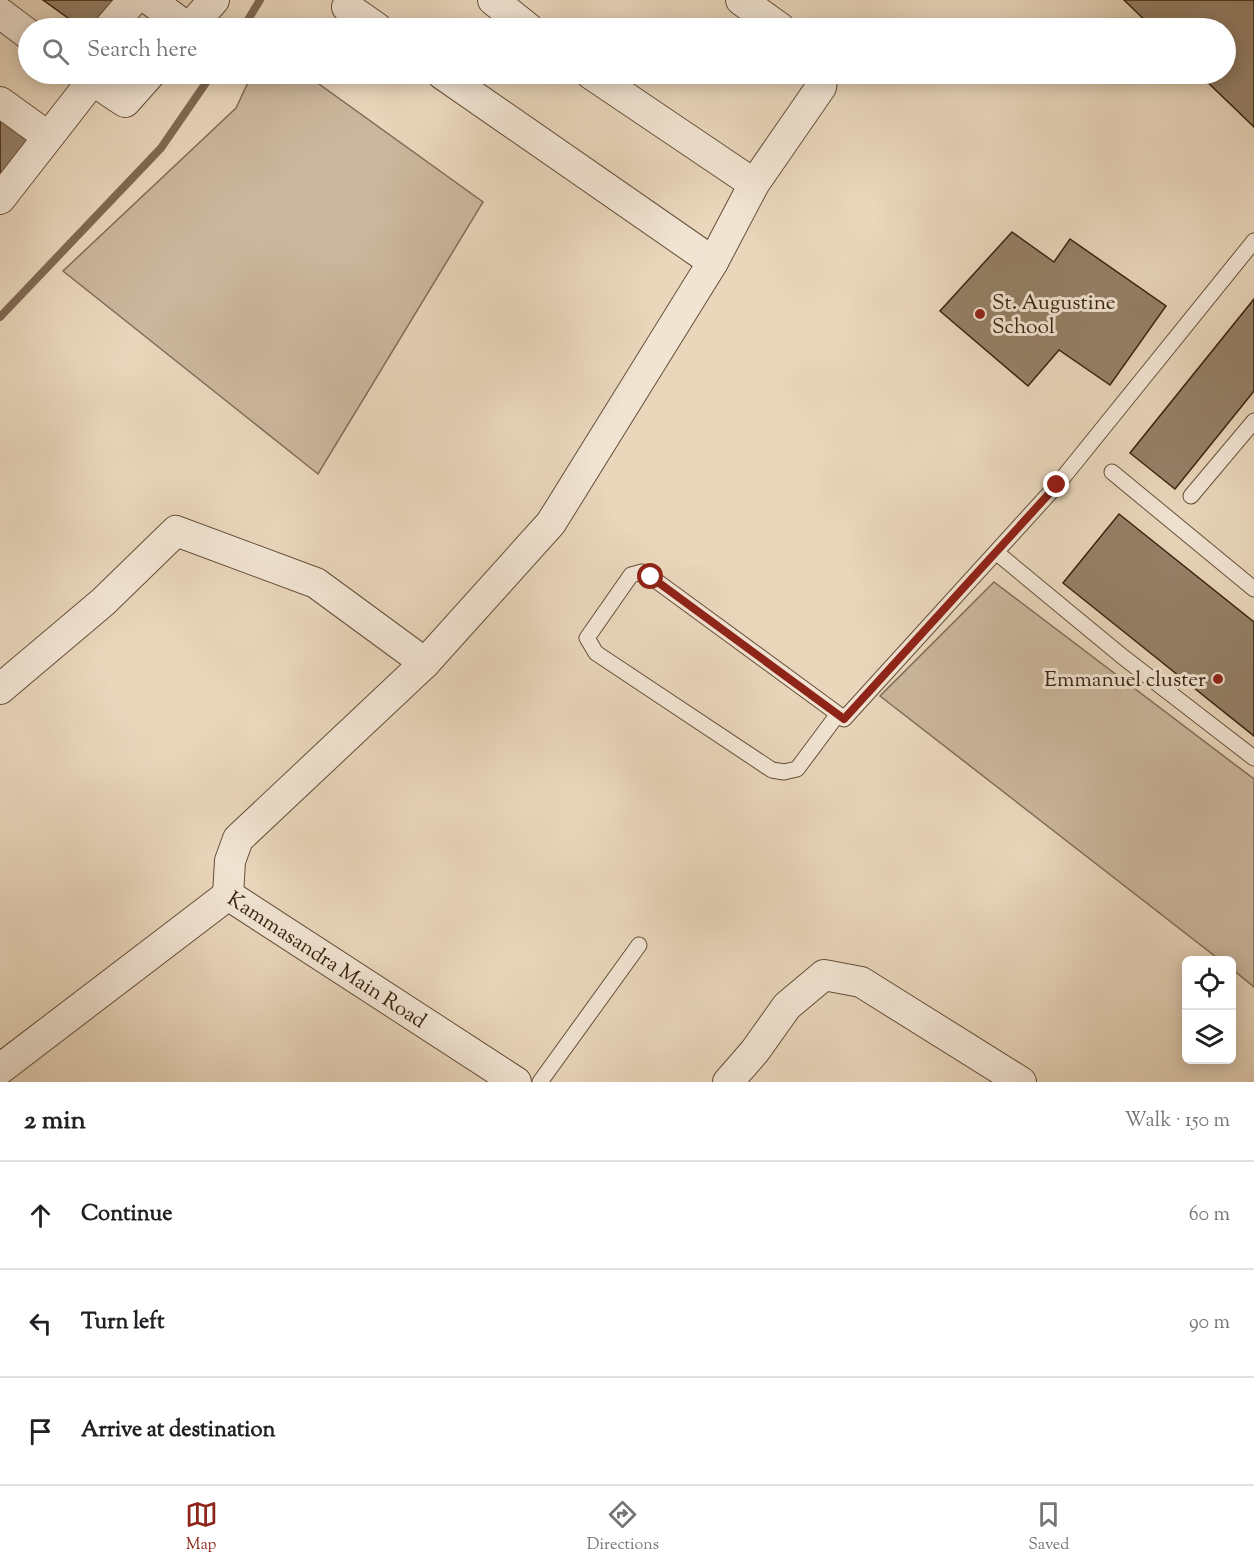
<!DOCTYPE html>
<html lang="en">
<head>
<meta charset="utf-8">
<style>
  body { margin:0; font-family:"Sorts Mill Goudy",serif; background:#f2f2f2; color:#202124 }
  .controls { position:absolute; right:18px; bottom:18px; display:grid; overflow:hidden; border-radius:9px; box-shadow:0 3px 15px #0003 }
  .controls button { width:54px; height:54px; display:grid; place-items:center; padding:0; border:0; border-bottom:2px solid #e0e0e0; background:#fff; color:#202124; font:30px sans-serif }
  .stop { position:absolute; width:18px; height:18px; margin:-14px; border:4px solid #8f2418; border-radius:50%; background:#fff }
  .stop.end { background:#8f2418; border-color:#fff; box-shadow:0 2px 6px #0008 }
  .list { margin:0; padding:0; list-style:none }
  h2 { display:flex; justify-content:space-between; align-items:center; height:78px; margin:0; padding:0 24px; font-size:26px }
  h2 small { font-size:20px; font-weight:400; color:#757577 }
  .list li { display:grid; grid-template-columns:39px 1fr auto; gap:18px; align-items:center; box-sizing:border-box; height:108px; padding:0 24px; border-top:2px solid #e0e0e0 }
  .list b { display:block; font-size:22px; white-space:nowrap }
  .list em { font-size:20px; font-style:normal; color:#757577 }
  .icon { flex:none; width:33px; height:33px; fill:none; stroke:currentColor; stroke-width:2; stroke-linecap:round; stroke-linejoin:round }
  .map { position:relative; flex:none; width:1254px; height:1082px; overflow:hidden }
  .search { position:absolute; background:#fff; box-shadow:0 3px 15px #0003; left:18px; right:18px; top:18px; height:66px; display:flex; align-items:center; gap:15px; box-sizing:border-box; padding:0 21px; border-radius:33px; color:#757577; font-size:22px }
  .sheet { height:402px; background:#fff }
  nav { display:flex; justify-content:space-around; align-items:center; box-sizing:border-box; height:84px; border-top:2px solid #e0e0e0; background:#fff; font-size:16px; color:#757577 }
  nav a { display:grid; justify-items:center; gap:3px }
  nav .on { color:#8f2418 }
  .map>svg:first-child { display:block }
  .green { fill:#cbb79d; stroke:#826c55; stroke-width:1.5 }
  .lines { fill:none; stroke-linecap:round; stroke-linejoin:round }
  .stream { stroke:#7f6952; stroke-width:8 }
  .building { fill:#958067; stroke:#39220d; stroke-width:1.5 }
  .lane-casing { stroke:#654f38; stroke-width:17 }
  .street-casing { stroke:#654f38; stroke-width:32 }
  .lane { stroke:#f1e4d3; stroke-width:15 }
  .street { stroke:#f1e4d3; stroke-width:30 }
  .route { stroke:#8f2418; stroke-width:8 }
  .poi-dot { fill:#8f2418; stroke:#f1e4d3; stroke-width:2 }
  .labels { text-anchor:middle; stroke-width:6; stroke-linejoin:round; paint-order:stroke }
  .poi-label { font-size:21px; fill:#39220d; stroke:#f1e4d3; text-anchor:start }
  .street-label { font-size:21px; fill:#39220d; stroke:#f1e4d3 }
</style>
</head>
<body>
<div class="map">
<svg width="1254" height="1082" viewBox="0 0 1254 1082">
  <rect width="100%" height="100%" fill="#e9d6bb"/>
  <filter id="stains"><feTurbulence type="fractalNoise" baseFrequency=".00333" numOctaves="4"/><feColorMatrix values="0 0 0 0 .2 0 0 0 0 .09 0 0 0 0 .02 0 0 0 .5 -.17"/></filter>
  <radialGradient id="worn" r=".72"><stop offset=".6" stop-color="#630" stop-opacity="0"/><stop offset="1" stop-color="#630" stop-opacity=".3"/></radialGradient>
  <g class="green">
    <polygon points="252,74 305,74 483,202 318,474 63,271 236,108"/>
    <polygon points="994,582 1254,779 1254,987 1232,969 1232,960 1220,960 880,696"/>
  </g>
  <g class="lines">
    <g class="stream">
      <polyline points="243,28 260,0"/>
      <polyline points="0,317 161,148 212,74"/>
    </g>
  </g>
  <g class="building">
    <polygon points="43,0 116,0 95,28 82,28"/>
    <polygon points="1124,0 1254,0 1254,127 1199,74 1226,74 1226,28 1153,28"/>
    <polygon points="0,112 35,140 0,184"/>
    <polygon points="1012,232 1054,262 1070,239 1166,306 1110,385 1059,350 1028,386 940,311"/>
    <polygon points="1254,299 1254,391 1175,489 1130,453"/>
    <polygon points="1119,514 1254,622 1254,736 1063,583"/>
  </g>
  <g class="lines">
    <defs>
      <g id="lane">
        <polyline points="1112,472 1254,589"/>
        <polyline points="1191,496 1254,421"/>
        <polyline points="997,553 1123,657 1254,758"/>
        <polyline points="838,714 797,769 784,772 772,770 596,653 587,638 631,575 642,572 651,577 838,714 844,719 1057,485 1254,241"/>
        <polyline points="540,1082 639,945"/>
      </g>
      <g id="street">
        <polyline points="150,0 188,28"/>
        <polyline points="493,0 528,28"/>
        <polyline points="741,0 780,28"/>
        <polyline points="347,7 377,28"/>
        <polyline points="0,13 28,34"/>
        <polyline points="109,28 133,0"/>
        <polyline points="189,28 214,0"/>
        <polyline points="83,74 125,102 150,74"/>
        <polyline points="442,74 713,262"/>
        <polyline points="591,74 754,184"/>
        <polyline points="0,102 47,136"/>
        <polyline points="0,199 92,81"/>
        <polyline points="0,689 103,602 176,531 316,583 425,663"/>
        <polyline points="228,895 230,861 238,839 425,663 551,523 713,262 754,184 821,87 823,74"/>
        <path id="s1" d="M0 1069 228 895 516 1082"/>
        <polyline points="728,1082 755,1051 787,1006 824,975 861,982 1021,1082"/>
      </g>
    </defs>
    <use href="#lane" class="lane-casing"/>
    <use href="#street" class="street-casing"/>
    <use href="#lane" class="lane"/>
    <use href="#street" class="street"/>
  </g>
  <g class="lines">
    <polyline class="route" points="651,577 844,719 1057,485"/>
  </g>
  <g class="poi-dot">
    <circle cx="980" cy="314" r="6"/>
    <circle cx="1218" cy="679" r="6"/>
  </g>
  <g class="labels">
    <g class="poi-label">
      <text x="992" y="309">St. Augustine<tspan x="992" dy="24">School</tspan></text>
      <text x="1206" y="686" text-anchor="end">Emmanuel cluster</text>
    </g>
    <g class="street-label">
      <text dy="7" stroke="none"><textPath href="#s1" startOffset="405">Kammasandra Main Road</textPath></text>
    </g>
  </g>
  <rect width="100%" height="100%" filter="url(#stains)"/>
  <rect width="100%" height="100%" fill="url(#worn)"/>
</svg>
<div class="controls">
<button><svg class="icon" aria-label="locate" viewBox="0 0 24 24"><circle cx="12" cy="12" r="6"/><path d="M12 2v4M12 18v4M2 12h4M18 12h4"/></svg></button>
<button><svg class="icon" aria-label="layers" viewBox="0 0 24 24"><path d="M12 4l9 5-9 5-9-5zM3 14l9 5 9-5"/></svg></button>
</div>
<div class="stop" style="left:651px;top:577px"></div>
<div class="stop end" style="left:1057px;top:485px"></div>
<div class="search"><svg class="icon" aria-label="search" viewBox="0 0 24 24"><circle cx="10" cy="10" r="6"/><path d="M15 15l6 6"/></svg>Search here</div>
</div>
<section class="sheet">
<h2>2 min<small>Walk · 150 m</small></h2>
<ul class="list">
<li><svg class="icon" aria-label="ahead" viewBox="0 0 24 24"><path d="M12 20V5M6 11l6-6 6 6"/></svg><div><b>Continue</b></div><em>60 m</em></li>
<li><svg class="icon" aria-label="left" viewBox="0 0 24 24"><path d="M17 20v-9H6M10 6l-5 5 5 5"/></svg><div><b>Turn left</b></div><em>90 m</em></li>
<li><svg class="icon" aria-label="arrive" viewBox="0 0 24 24"><path d="M6 21V4h12l-3 4 3 4H6"/></svg><div><b>Arrive at destination</b></div></li>
</ul>
</section>
<nav>
<a class="on"><svg class="icon" aria-label="map" viewBox="0 0 24 24"><path d="M3 6l6-2 6 2 6-2v14l-6 2-6-2-6 2zM9 4v14M15 6v14"/></svg>Map</a>
<a><svg class="icon" aria-label="directions" viewBox="0 0 24 24"><path d="M12 3l9 9-9 9-9-9zM9 14v-3h6M13 9l2 2-2 2"/></svg>Directions</a>
<a><svg class="icon" aria-label="saved" viewBox="0 0 24 24"><path d="M7 4h10v16l-5-4-5 4z"/></svg>Saved</a>
</nav>
</body>
</html>
